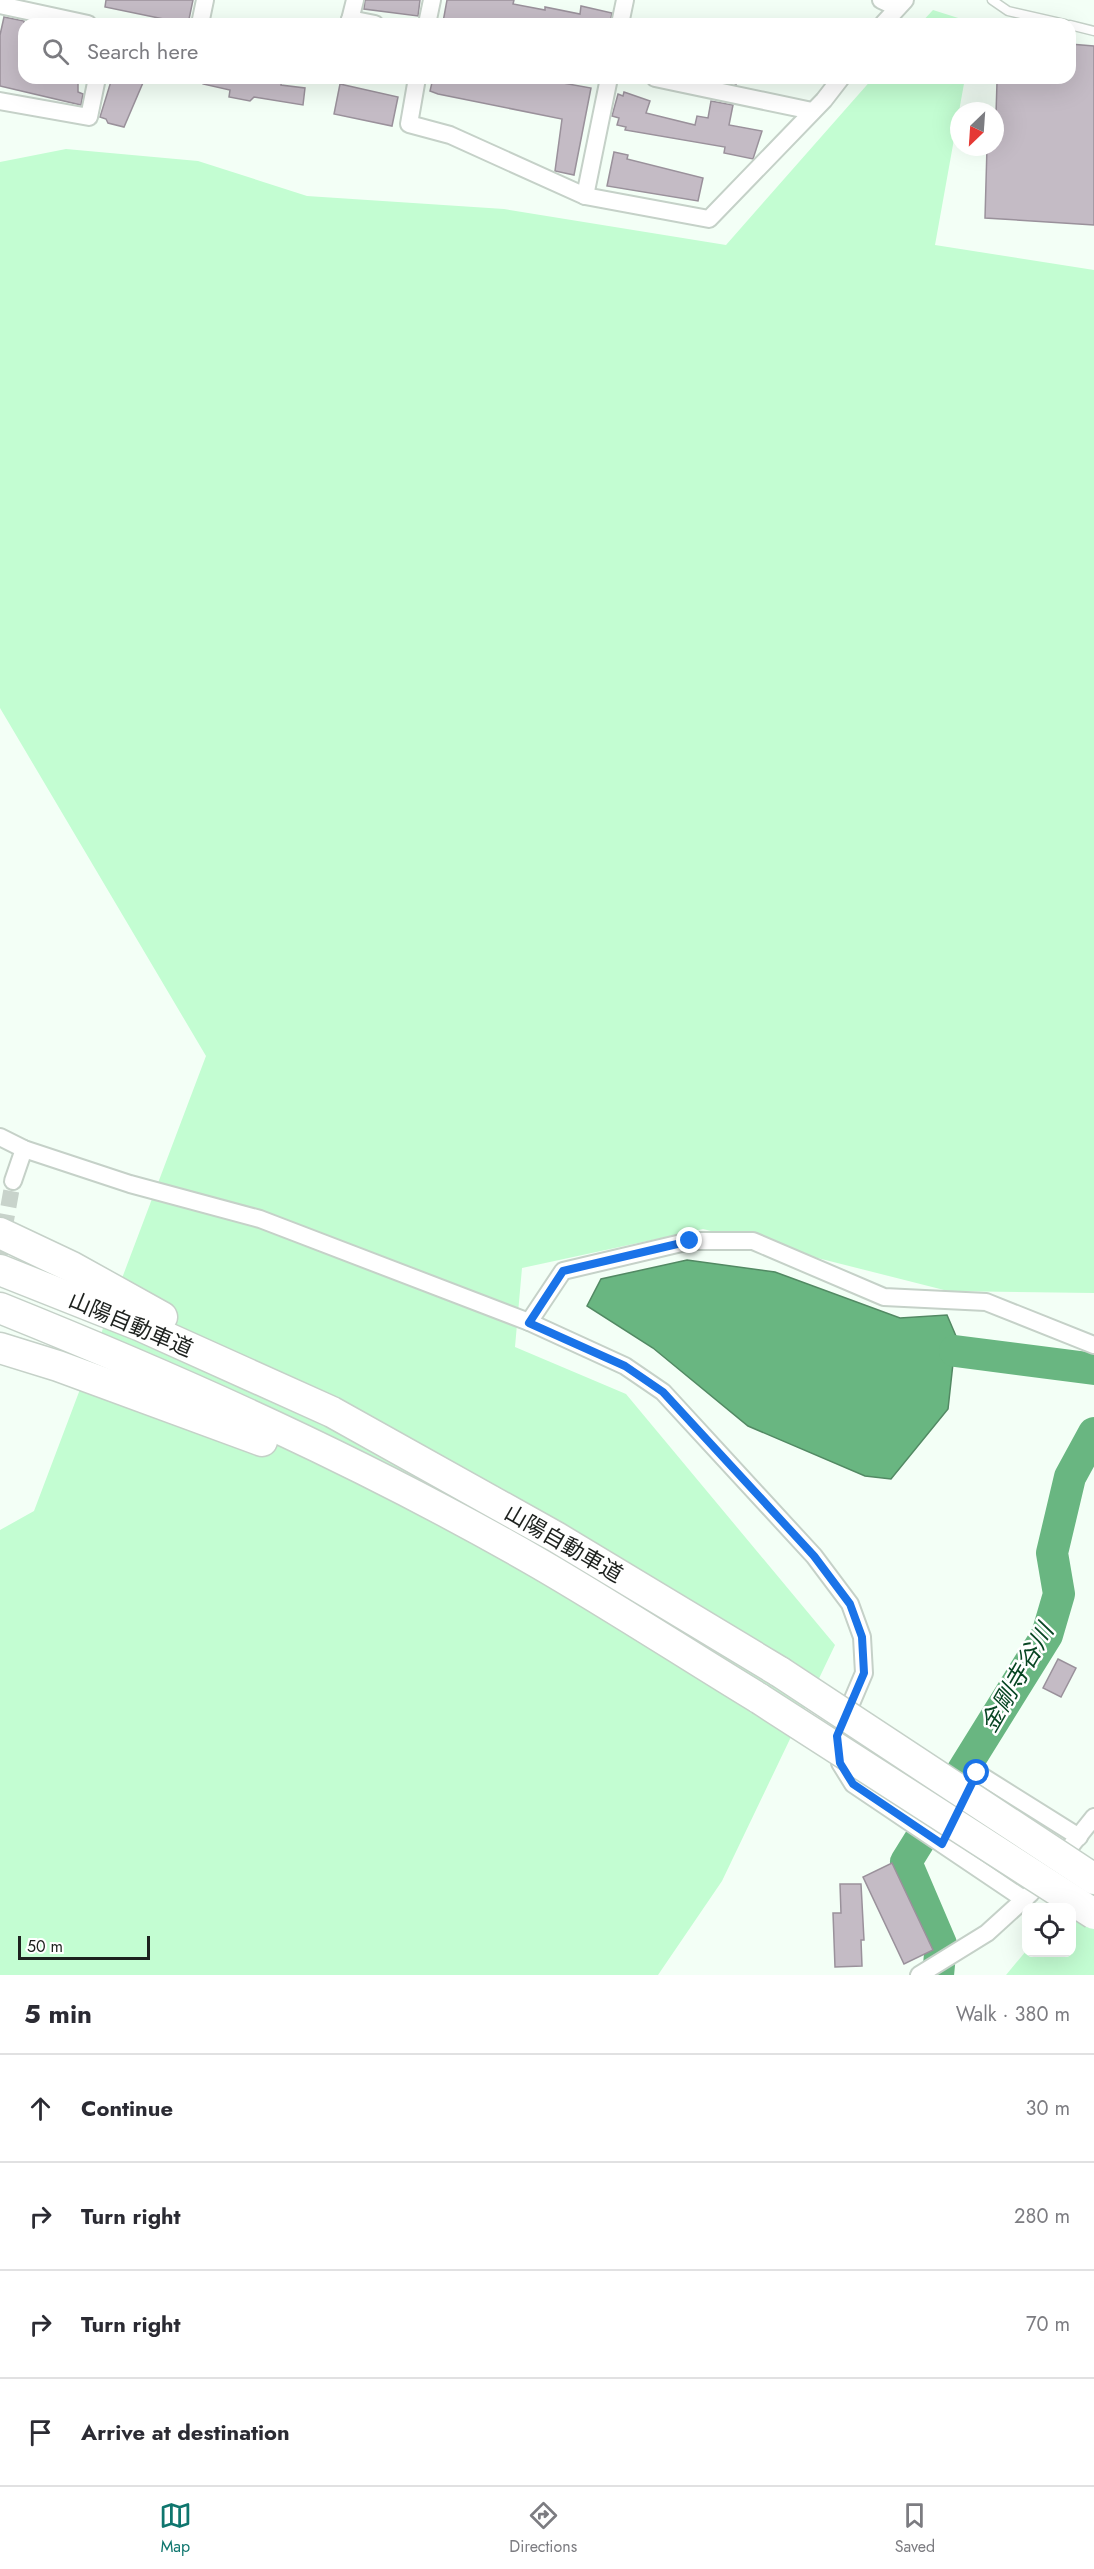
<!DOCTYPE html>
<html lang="en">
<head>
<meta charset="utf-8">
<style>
  body { margin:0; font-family:Jost,"Noto Sans JP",sans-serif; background:#f7f7f7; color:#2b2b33 }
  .controls { position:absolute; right:18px; bottom:18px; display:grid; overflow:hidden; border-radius:12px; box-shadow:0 6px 24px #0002 }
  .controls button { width:54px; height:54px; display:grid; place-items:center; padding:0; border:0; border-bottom:2px solid #e1e1e2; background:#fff; color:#2b2b33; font:30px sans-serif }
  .compass { position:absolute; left:950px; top:102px; width:54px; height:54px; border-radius:50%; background:#fff; box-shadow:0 6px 24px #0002; rotate:205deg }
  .scale { position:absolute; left:18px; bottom:15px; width:132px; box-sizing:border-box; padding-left:6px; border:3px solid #1d211e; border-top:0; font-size:16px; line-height:21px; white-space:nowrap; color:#1d211e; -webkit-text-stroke:4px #fff; paint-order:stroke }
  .stop { position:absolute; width:18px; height:18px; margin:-14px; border:4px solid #1a73e8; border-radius:50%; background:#fff }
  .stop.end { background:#1a73e8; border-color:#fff; box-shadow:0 2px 6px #0008 }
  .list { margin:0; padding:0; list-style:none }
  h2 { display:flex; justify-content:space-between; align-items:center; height:78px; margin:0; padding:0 24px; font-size:26px }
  h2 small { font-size:20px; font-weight:400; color:#7c7c81 }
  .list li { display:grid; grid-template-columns:39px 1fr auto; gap:18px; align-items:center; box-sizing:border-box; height:108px; padding:0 24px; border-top:2px solid #e1e1e2 }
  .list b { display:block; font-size:22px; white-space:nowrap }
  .list em { font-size:20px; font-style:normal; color:#7c7c81 }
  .icon { flex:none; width:33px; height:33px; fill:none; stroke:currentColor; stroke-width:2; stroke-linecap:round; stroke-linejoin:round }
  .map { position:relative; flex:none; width:1094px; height:1975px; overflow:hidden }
  .search { position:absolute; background:#fff; box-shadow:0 6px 24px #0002; left:18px; right:18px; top:18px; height:66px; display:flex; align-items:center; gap:15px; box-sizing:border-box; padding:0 21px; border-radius:18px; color:#7c7c81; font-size:22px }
  .sheet { height:510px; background:#fff }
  nav { display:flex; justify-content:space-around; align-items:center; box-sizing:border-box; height:84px; border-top:2px solid #e1e1e2; background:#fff; font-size:16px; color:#7c7c81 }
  nav a { display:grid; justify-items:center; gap:3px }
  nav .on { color:#0f766e }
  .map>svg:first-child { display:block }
  .green { fill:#c3fdd2 }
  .water { fill:#69b681; stroke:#528963; stroke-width:1.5 }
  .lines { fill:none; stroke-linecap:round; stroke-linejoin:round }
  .river { stroke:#69b681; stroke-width:32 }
  .building { fill:#c4bbc5; stroke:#9a919b; stroke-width:1.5 }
  .street-tunnel { stroke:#c8d3cb; stroke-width:16; stroke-dasharray:16 8; stroke-linecap:butt }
  .lane-casing { stroke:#c5d1c8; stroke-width:11 }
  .street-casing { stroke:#c5d1c8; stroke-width:20 }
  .highway-casing { stroke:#c5d1c8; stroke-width:33 }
  .lane { stroke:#fff; stroke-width:8 }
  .street { stroke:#fff; stroke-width:16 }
  .highway { stroke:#fff; stroke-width:30 }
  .highway-bridge-casing { stroke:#c5d1c8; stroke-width:33; stroke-linecap:butt }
  .highway-bridge { stroke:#fff; stroke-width:30 }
  .route { stroke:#1a73e8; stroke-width:8 }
  .labels { text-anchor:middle; stroke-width:5; stroke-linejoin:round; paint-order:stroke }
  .street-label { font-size:22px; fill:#1d211e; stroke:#fff }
  .water-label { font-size:24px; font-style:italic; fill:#084623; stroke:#fff }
</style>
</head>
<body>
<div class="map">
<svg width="1094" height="1975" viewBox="0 0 1094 1975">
  <rect width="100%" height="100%" fill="#f3fff6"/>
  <g class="green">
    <polygon points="933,10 974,23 974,24 920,24"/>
    <polygon points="873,78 965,78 935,245 1094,270 1094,1293 948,1291 703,1229 522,1268 515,1347 626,1394 835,1645 722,1881 658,1975 0,1975 0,1530 34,1511 206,1056 0,708 0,162 66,149 198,161 307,196 504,209 726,245"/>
    <polygon points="1094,1872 1094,1975 1006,1975 1026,1951 1072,1952 1072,1908"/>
  </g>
  <polygon class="water" points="687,1260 775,1272 900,1318 947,1315 956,1336 948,1409 891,1479 865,1476 748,1426 653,1348 587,1306 601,1279"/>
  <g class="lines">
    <g class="river">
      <polyline points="955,1351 1094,1369"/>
      <polyline points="938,1975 941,1944 906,1862 1047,1635 1059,1594 1052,1553 1070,1477 1094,1433"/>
    </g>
  </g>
  <g class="building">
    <polygon points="106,0 193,0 188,24 105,7"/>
    <polygon points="365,0 420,0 418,16 364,9"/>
    <polygon points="447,0 514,0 513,4 545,10 545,7 580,14 581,6 612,13 610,24 451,24 443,22"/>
    <polygon points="4,17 24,21 24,78 78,80 78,92 83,94 81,105 0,86 0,35"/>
    <polygon points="1070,44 1094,46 1094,225 985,218 987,147 995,147 997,82 1045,82 1053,81 1053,78 1070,78"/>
    <polygon points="112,78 145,78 124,127 108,123 106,119 100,117"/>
    <polygon points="203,78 282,78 281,85 305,88 303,105 254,97 250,101 229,97 230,90 203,84"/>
    <polygon points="433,78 535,78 591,88 574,175 555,171 562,119 438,94 430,91"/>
    <polygon points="716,78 738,78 736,84"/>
    <polygon points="340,84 398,97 392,126 334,114"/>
    <polygon points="624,92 650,101 646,113 695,125 697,116 708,118 711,101 733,105 729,125 762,131 753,159 724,153 725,147 625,130 626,127 617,125 619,118 612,116 618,94 623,96"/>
    <polygon points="614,152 628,155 627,159 703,178 698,201 607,186"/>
    <polygon points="1058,1659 1076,1668 1061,1697 1043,1688"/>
    <polygon points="892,1863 933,1950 904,1964 863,1877"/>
    <polygon points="840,1884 861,1884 864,1940 861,1940 862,1966 835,1967 833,1913 841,1913"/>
  </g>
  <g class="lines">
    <polyline class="street-tunnel" points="0,1254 13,1181"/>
    <defs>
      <g id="lane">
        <polyline points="992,0 1008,11 1065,24"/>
        <polyline points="1070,25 1094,31"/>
      </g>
      <g id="street">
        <polyline points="881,0 896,7"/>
        <polyline points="0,5 88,24"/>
        <polyline points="350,19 375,24"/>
        <polyline points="200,24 205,0"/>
        <polyline points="349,24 355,0"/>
        <polyline points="427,24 432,0"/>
        <polyline points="620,24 625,0"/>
        <polyline points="883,24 905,0"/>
        <polyline points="417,78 409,124 450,135 585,196 709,219 824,100 841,78"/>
        <polyline points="655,78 812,111"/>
        <polyline points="0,101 89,117 97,78"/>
        <polyline points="585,196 609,78"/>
        <polyline points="0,1137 24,1149 130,1184 260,1219 529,1322 625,1366 663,1392 814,1556 850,1604 862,1637 864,1673 844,1720"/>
        <polyline points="13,1181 24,1149"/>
        <polyline points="529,1322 563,1271 690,1241 753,1241 884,1297 986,1302 1094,1345"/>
        <polyline points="839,1750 840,1763 853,1784 1025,1900"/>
        <polyline points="963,1801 977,1773 1079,1837"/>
        <polyline points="1058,1862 1094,1817"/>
        <polyline points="919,1975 987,1933 1031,1893"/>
      </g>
      <g id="highway">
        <polyline points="0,1233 72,1267 162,1317"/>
        <polyline points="0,1270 141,1326 332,1412 556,1537 780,1672"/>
        <path d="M0 1308C184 1382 367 1464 540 1564 614 1607 686 1654 760 1699"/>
        <polyline points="0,1348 58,1366 262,1441"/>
      </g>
    </defs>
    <use href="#lane" class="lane-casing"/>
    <use href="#street" class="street-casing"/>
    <use href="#highway" class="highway-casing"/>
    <use href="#lane" class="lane"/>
    <use href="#street" class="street"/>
    <use href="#highway" class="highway"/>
    <defs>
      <g id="highway-bridge">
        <polyline points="780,1672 1094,1879"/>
        <polyline points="760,1699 1094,1914"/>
      </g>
    </defs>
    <use href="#highway-bridge" class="highway-bridge-casing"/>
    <use href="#highway-bridge" class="highway-bridge"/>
  </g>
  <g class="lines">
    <polyline class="route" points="690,1241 563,1271 529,1323 625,1366 663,1392 814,1556 850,1604 862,1637 864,1673 837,1736 840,1763 853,1784 942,1844 977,1773"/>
  </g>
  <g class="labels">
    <g class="street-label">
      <text transform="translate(131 1324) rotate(23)" y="8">山陽自動車道</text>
      <text transform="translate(564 1543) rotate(30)" y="8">山陽自動車道</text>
    </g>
    <g class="water-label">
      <text transform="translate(1017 1678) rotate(-60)" y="8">金剛寺谷川</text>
    </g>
  </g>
</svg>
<div class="controls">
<button><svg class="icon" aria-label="locate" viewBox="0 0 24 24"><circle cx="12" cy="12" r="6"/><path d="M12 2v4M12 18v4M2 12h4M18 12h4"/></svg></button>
</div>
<svg class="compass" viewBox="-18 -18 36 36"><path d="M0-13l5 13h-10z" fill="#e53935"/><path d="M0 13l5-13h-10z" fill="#7c7c81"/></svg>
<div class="scale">50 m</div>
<div class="stop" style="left:977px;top:1773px"></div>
<div class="stop end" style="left:690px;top:1241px"></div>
<div class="search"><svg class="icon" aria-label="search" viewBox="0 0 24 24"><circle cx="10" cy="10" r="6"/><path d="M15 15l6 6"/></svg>Search here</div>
</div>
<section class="sheet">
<h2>5 min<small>Walk · 380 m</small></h2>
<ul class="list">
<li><svg class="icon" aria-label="ahead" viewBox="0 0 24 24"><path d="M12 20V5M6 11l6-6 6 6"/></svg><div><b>Continue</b></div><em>30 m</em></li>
<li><svg class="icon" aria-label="right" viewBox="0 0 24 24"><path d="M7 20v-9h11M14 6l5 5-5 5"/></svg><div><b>Turn right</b></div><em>280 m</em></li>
<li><svg class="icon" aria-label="right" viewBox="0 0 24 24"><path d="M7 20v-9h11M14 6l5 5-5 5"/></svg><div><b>Turn right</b></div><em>70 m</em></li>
<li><svg class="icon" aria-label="arrive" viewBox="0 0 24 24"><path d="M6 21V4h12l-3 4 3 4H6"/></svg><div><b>Arrive at destination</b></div></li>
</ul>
</section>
<nav>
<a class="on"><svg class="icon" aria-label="map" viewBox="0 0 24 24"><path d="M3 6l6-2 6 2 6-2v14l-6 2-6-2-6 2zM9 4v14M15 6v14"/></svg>Map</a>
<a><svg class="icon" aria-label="directions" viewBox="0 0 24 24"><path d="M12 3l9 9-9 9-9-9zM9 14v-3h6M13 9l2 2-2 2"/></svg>Directions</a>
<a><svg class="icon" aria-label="saved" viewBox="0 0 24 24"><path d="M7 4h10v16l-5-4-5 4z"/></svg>Saved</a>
</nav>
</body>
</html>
